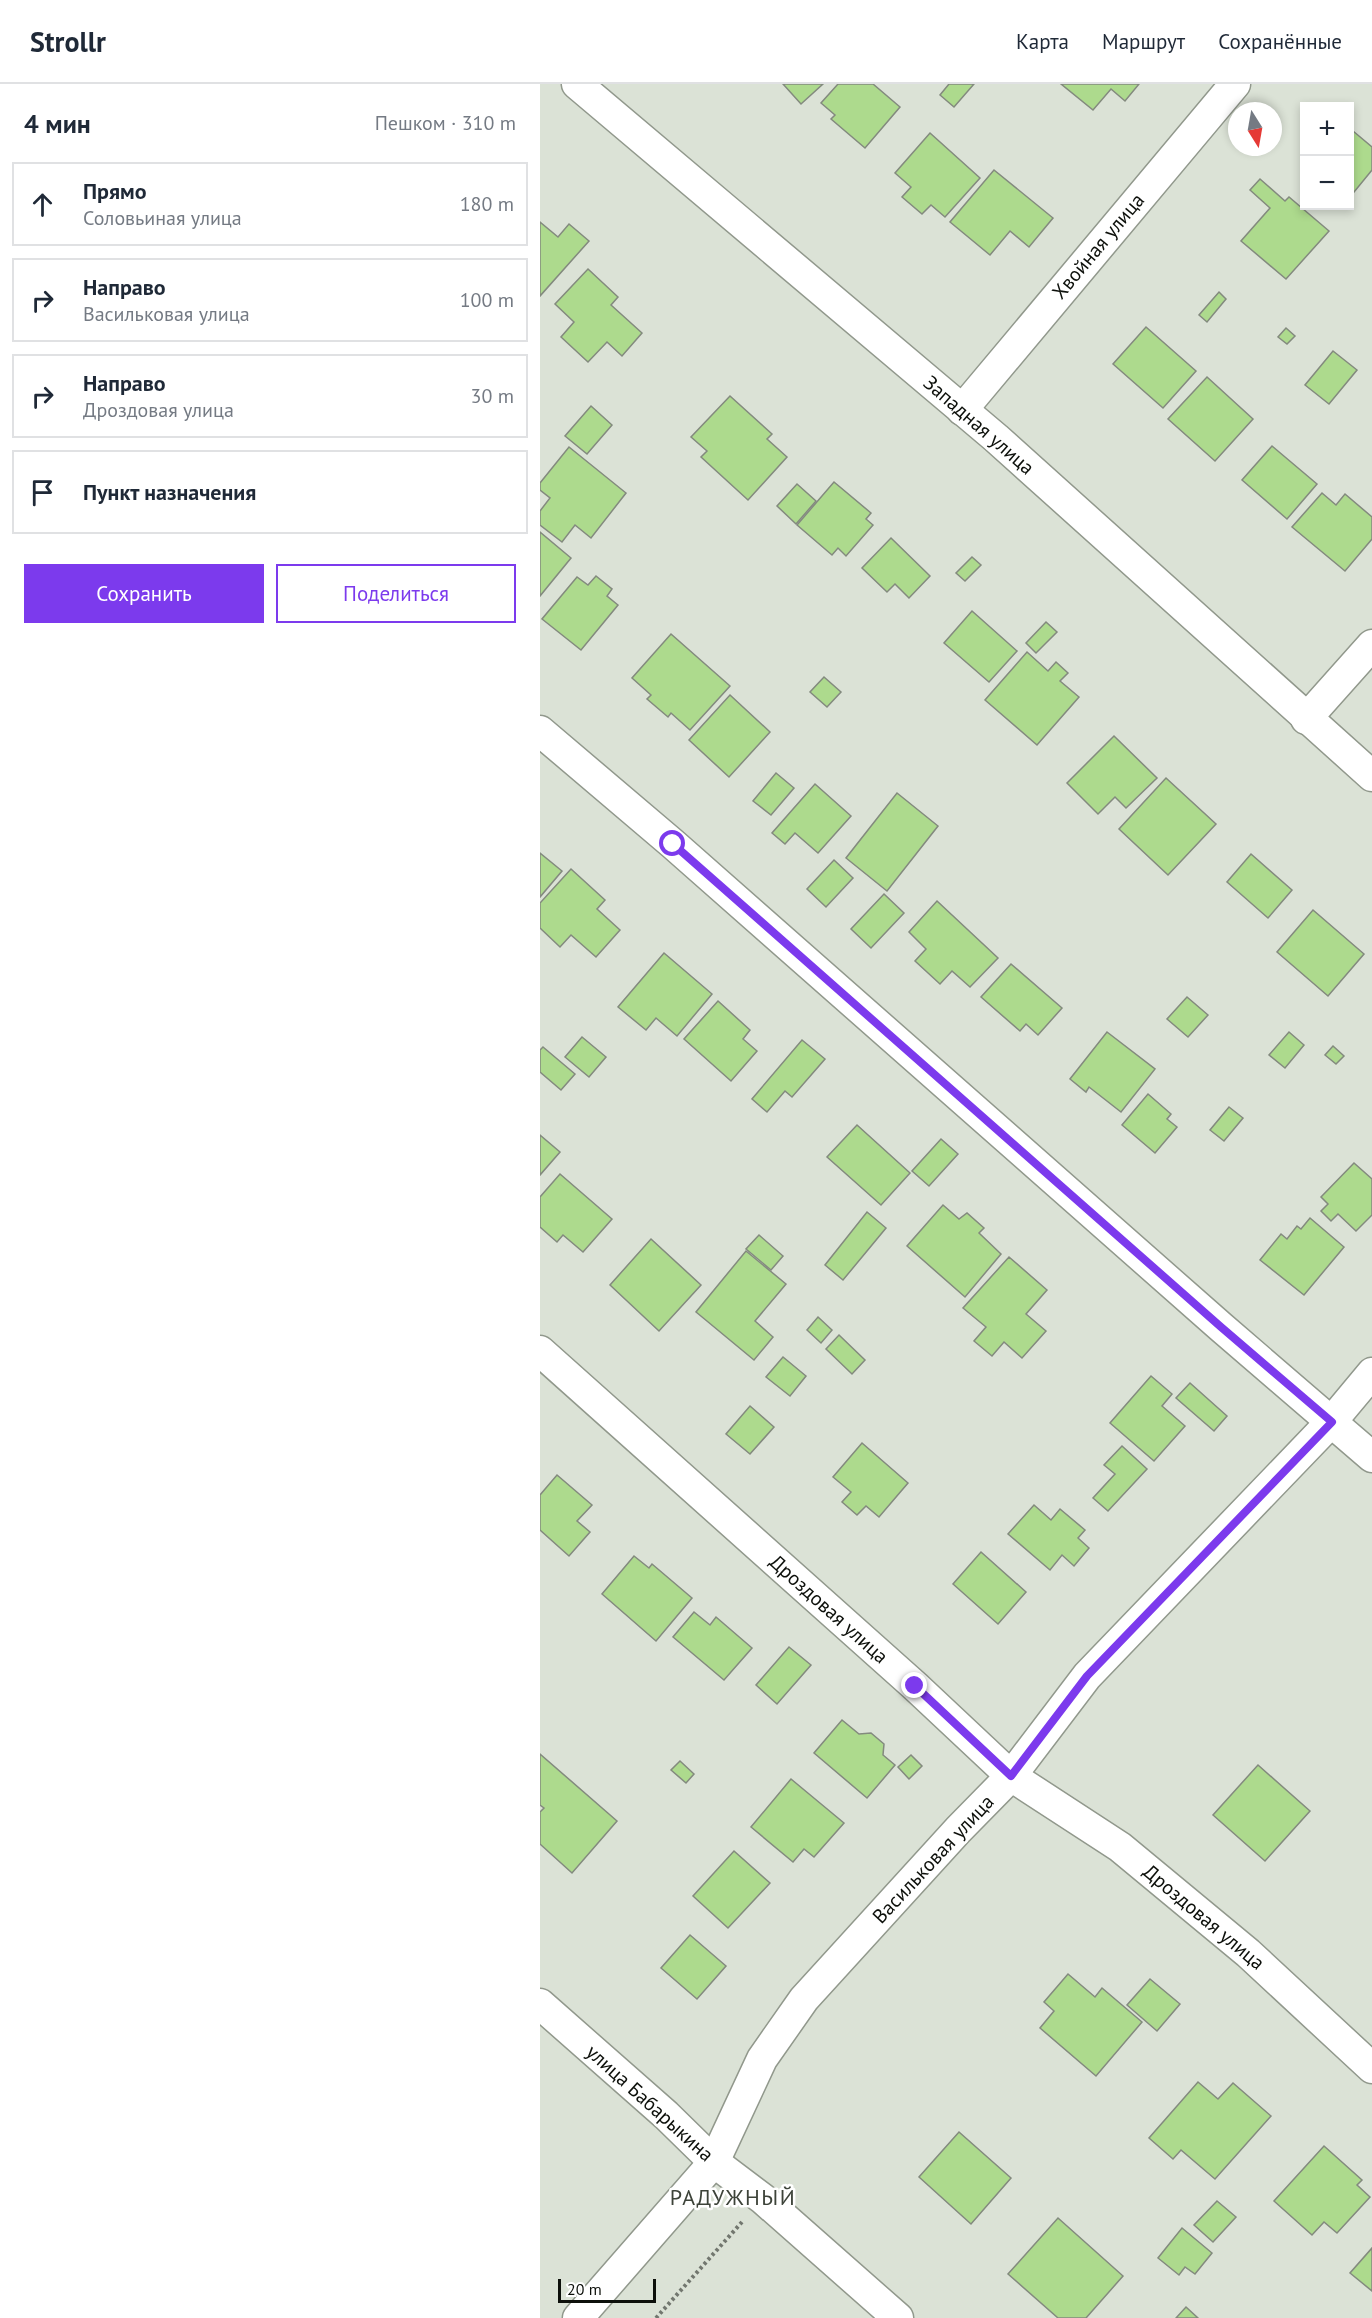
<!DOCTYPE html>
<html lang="ru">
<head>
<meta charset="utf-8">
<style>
  body { margin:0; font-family:"PT Sans",sans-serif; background:#f6f6f7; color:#1f2937 }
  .controls { position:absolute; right:18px; top:18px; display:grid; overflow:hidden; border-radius:0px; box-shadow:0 3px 9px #0003 }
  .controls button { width:54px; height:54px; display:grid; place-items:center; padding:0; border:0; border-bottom:2px solid #e0e1e3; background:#fff; color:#1f2937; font:30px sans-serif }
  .compass { position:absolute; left:688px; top:18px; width:54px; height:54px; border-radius:50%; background:#fff; box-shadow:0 3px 9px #0003; rotate:169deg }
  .scale { position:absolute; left:18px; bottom:15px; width:98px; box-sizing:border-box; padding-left:6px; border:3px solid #0d100b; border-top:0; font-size:16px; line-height:21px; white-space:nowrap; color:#0d100b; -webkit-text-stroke:4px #fff; paint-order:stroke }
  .stop { position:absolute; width:18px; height:18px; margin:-14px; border:4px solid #7c3aed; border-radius:50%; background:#fff }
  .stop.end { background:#7c3aed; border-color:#fff; box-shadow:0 2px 6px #0008 }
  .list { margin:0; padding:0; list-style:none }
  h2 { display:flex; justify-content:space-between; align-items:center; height:78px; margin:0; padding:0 24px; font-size:26px }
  h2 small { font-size:20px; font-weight:400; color:#747a83 }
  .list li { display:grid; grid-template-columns:39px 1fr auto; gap:18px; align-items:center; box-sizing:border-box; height:84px; margin:0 12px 12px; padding:0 12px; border:2px solid #e0e1e3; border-radius:0px }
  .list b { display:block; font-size:22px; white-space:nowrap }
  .list p { margin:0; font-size:20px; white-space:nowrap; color:#747a83 }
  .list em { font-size:20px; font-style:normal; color:#747a83 }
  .actions { display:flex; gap:12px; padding:18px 24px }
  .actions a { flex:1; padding:14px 0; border:2px solid #7c3aed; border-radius:0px; text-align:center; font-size:21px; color:#7c3aed }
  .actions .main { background:#7c3aed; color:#fff }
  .icon { flex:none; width:33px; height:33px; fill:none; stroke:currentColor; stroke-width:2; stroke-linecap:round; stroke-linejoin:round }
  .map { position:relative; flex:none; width:832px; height:2234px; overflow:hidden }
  header { display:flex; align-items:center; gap:36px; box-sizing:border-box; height:84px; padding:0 30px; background:#fff; border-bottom:2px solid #e0e1e3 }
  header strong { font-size:28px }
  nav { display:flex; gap:33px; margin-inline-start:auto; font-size:21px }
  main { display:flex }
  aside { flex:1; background:#fff }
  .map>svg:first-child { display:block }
  .building { fill:#adda8d; stroke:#838a7e; stroke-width:1.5 }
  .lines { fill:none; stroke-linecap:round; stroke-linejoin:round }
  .minor-casing { stroke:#91988c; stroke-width:33 }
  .path { stroke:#72776f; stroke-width:4; stroke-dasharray:3 3; stroke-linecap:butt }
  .minor { stroke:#fff; stroke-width:30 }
  .route { stroke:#7c3aed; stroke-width:8 }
  .labels { text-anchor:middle; stroke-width:5; stroke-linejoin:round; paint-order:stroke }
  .street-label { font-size:20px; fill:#0d100b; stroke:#fff }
  .quarter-label { font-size:22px; letter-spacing:1.5px; fill:#3d4339; stroke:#fff }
</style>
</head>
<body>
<header>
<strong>Strollr</strong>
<nav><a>Карта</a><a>Маршрут</a><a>Сохранённые</a></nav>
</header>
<main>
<aside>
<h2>4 мин<small>Пешком · 310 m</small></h2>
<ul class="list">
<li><svg class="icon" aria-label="ahead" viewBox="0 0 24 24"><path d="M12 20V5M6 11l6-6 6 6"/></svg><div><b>Прямо</b><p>Соловьиная улица</p></div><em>180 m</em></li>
<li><svg class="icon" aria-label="right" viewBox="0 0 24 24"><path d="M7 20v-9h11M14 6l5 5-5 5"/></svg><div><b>Направо</b><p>Васильковая улица</p></div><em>100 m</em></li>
<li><svg class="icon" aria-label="right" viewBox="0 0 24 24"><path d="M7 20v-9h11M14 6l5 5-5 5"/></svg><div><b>Направо</b><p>Дроздовая улица</p></div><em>30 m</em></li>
<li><svg class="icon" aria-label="arrive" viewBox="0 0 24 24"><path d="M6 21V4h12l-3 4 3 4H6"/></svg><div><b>Пункт назначения</b></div></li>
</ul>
<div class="actions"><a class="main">Сохранить</a><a>Поделиться</a></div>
</aside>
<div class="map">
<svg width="832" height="2234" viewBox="0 0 832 2234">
  <rect width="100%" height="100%" fill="#dbe2d6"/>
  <g class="building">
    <polygon points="243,0 283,0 261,20"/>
    <polygon points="298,0 333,0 360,23 325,64 291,35 295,31 281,19"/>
    <polygon points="409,0 434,0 414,23 400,11"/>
    <polygon points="521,0 599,0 585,17 571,5 553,26"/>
    <polygon points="813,47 832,63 832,86 810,113 810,51"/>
    <polygon points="390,49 440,94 405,133 391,121 382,130 362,113 371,103 355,89"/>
    <polygon points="454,86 513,134 489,163 470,147 450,171 410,138"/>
    <polygon points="720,95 745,117 749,113 789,147 746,195 701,157 730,124 710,106"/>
    <polygon points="0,138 18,153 29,140 49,157 0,212"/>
    <polygon points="48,185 78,213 71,221 102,249 82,272 67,258 48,278 21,253 34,238 15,220"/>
    <polygon points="679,208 686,215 667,238 659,231"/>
    <polygon points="606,243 656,287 623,324 573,280"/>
    <polygon points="746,244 755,252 747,260 738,253"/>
    <polygon points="793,267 817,286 789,320 765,301"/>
    <polygon points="667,293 713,335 675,377 628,335"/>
    <polygon points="190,312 232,350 227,355 247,373 208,416 161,373 167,367 151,353"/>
    <polygon points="51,322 72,341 47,370 25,352"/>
    <polygon points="732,362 777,400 747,435 702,396"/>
    <polygon points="29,363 86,409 51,454 35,441 22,458 0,441 0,427 10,414 0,406 0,399"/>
    <polygon points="294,398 331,429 326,435 333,441 306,472 298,464 292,471 257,441"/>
    <polygon points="257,400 276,417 256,440 237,422"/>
    <polygon points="782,409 796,421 805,410 832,433 832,455 805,487 752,443"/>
    <polygon points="0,448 31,474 0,512"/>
    <polygon points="351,454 390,492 369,514 355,500 347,508 322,484"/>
    <polygon points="432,473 441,481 425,497 416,489"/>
    <polygon points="56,492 72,505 67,512 78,521 41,566 2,535 37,493 48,501"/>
    <polygon points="432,527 477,567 449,598 404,559"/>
    <polygon points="506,538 517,548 496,569 486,559"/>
    <polygon points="131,550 190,602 150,646 131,629 128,633 107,615 111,611 92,594"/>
    <polygon points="487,568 508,587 516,578 528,589 520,597 539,613 497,661 445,616"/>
    <polygon points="284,593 301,608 287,623 270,608"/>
    <polygon points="190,611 230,648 189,693 149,656"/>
    <polygon points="574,652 617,694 586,724 575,713 558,730 527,699"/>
    <polygon points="236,689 254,704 231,731 213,717"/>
    <polygon points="626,694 676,740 628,791 579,745"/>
    <polygon points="275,700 311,732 278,769 255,749 245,760 232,749"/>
    <polygon points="357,709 398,742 347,807 306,774"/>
    <polygon points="0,769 22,787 0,813"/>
    <polygon points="711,770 752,806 728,834 687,798"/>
    <polygon points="294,776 313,794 286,823 267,805"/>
    <polygon points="31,785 65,816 57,825 80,846 56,873 31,851 20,863 0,844 0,819"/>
    <polygon points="344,810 364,829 331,864 311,845"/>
    <polygon points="397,817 458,874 430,903 412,887 400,900 375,877 386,865 369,848"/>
    <polygon points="773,826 824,870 788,912 737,868"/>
    <polygon points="124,869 172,910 137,952 116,934 106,946 78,923"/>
    <polygon points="471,880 522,924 498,951 486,940 480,947 441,913"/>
    <polygon points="647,913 668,931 648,953 627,935"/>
    <polygon points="178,917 210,946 203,955 217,967 191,997 144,955"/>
    <polygon points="567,948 615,985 581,1028 549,1003 546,1008 530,995"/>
    <polygon points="749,948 764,961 745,984 729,971"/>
    <polygon points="42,953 66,973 49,993 25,973"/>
    <polygon points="262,956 285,975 252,1013 245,1007 227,1028 212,1015"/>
    <polygon points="793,962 804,972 796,980 785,971"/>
    <polygon points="3,963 35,990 21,1006 0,988 0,966"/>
    <polygon points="608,1010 631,1030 627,1035 637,1043 615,1069 582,1041"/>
    <polygon points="689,1023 703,1034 684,1057 670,1046"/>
    <polygon points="317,1041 370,1089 341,1121 287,1073"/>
    <polygon points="0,1051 20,1068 0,1091"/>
    <polygon points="401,1055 418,1070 389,1102 372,1087"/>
    <polygon points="814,1079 832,1095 832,1131 816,1147 798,1130 791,1137 781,1127 788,1120 781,1113"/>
    <polygon points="20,1090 72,1135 43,1168 23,1151 17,1158 0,1143 0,1113"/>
    <polygon points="403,1121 419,1135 427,1129 444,1144 439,1149 461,1170 425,1213 367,1162"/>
    <polygon points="327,1128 346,1144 303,1196 285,1181"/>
    <polygon points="770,1134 804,1163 764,1211 720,1176 741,1150 747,1155 757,1142 761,1145"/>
    <polygon points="219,1151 243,1172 231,1186 206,1165"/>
    <polygon points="111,1155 161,1201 119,1247 70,1201"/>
    <polygon points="206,1167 246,1200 215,1237 233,1253 214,1276 156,1228"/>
    <polygon points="469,1173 507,1206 486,1230 506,1247 482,1274 464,1258 452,1272 434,1257 446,1243 423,1224"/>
    <polygon points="278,1233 292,1246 281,1259 267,1246"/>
    <polygon points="299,1251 325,1276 312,1290 286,1265"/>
    <polygon points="243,1273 266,1292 250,1312 226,1293"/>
    <polygon points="611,1292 632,1310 622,1322 645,1342 614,1377 570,1339"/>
    <polygon points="650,1299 687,1332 674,1347 636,1314"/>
    <polygon points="210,1322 234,1343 210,1370 186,1350"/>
    <polygon points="322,1359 368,1399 339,1433 326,1422 317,1431 302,1418 311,1408 293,1393"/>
    <polygon points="582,1362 607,1385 568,1427 553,1414 575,1390 564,1381"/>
    <polygon points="17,1391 52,1421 37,1437 50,1448 29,1472 0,1446 0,1411"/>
    <polygon points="494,1421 511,1436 520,1425 545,1446 538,1454 549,1464 534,1482 522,1471 510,1486 468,1450"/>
    <polygon points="441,1468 486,1508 458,1540 413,1500"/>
    <polygon points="94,1472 109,1484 112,1480 152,1514 116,1557 62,1510"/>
    <polygon points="154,1528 170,1541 176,1533 212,1564 184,1596 133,1553"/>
    <polygon points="249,1563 271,1581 237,1620 216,1601"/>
    <polygon points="302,1636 319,1650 331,1649 344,1660 343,1671 355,1681 327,1714 274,1669"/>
    <polygon points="0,1670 77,1737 32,1789 0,1760 0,1728 4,1724 0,1721"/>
    <polygon points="371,1671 382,1682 369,1695 358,1683"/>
    <polygon points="140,1677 154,1690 146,1699 131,1686"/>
    <polygon points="718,1681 770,1727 725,1777 673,1731"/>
    <polygon points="251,1695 304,1739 274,1773 264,1765 253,1778 211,1743"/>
    <polygon points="194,1767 230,1799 188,1844 153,1812"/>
    <polygon points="150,1851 186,1882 157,1915 121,1884"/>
    <polygon points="528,1890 555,1913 562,1904 602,1938 556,1992 500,1944 514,1927 504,1918"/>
    <polygon points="610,1895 640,1920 617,1947 587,1921"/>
    <polygon points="658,1998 678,2015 693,1999 731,2032 675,2095 641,2066 633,2075 609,2054"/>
    <polygon points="419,2048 471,2094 431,2140 379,2093"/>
    <polygon points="784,2062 822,2096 817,2101 830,2113 797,2149 784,2138 772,2151 734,2117"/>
    <polygon points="677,2117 696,2133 673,2158 654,2141"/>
    <polygon points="518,2134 583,2192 546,2234 518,2234 468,2190"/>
    <polygon points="642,2144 672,2169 655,2190 645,2183 639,2191 618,2174"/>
    <polygon points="832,2164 832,2207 810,2189"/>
    <polygon points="646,2223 658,2234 636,2234"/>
  </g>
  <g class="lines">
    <defs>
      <g id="minor">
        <polyline points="37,0 456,354 832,692"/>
        <polyline points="422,326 695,0"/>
        <polyline points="766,635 832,561"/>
        <polyline points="0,647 133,760 681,1243 832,1373"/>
        <polyline points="0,1267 375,1602 471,1692 580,1763 708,1869 832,1984"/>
        <polyline points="0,1920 126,2031 174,2078 223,2115 358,2234"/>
        <polyline points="38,2234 174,2078 222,1975 264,1915 418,1746 471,1692 547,1592 792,1337 832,1289"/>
      </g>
    </defs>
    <use href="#minor" class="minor-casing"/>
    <polyline class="path" points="116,2234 202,2138"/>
    <use href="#minor" class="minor"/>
  </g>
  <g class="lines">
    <polyline class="route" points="133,760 681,1243 792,1338 547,1592 471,1692 375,1602"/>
  </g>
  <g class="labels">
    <g class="street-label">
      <text transform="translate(558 162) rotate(-50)" y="7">Хвойная улица</text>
      <text transform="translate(439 341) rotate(41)" y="7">Западная улица</text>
      <text transform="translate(289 1525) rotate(42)" y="7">Дроздовая улица</text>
      <text transform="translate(393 1775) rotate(-47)" y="7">Васильковая улица</text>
      <text transform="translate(664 1833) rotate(40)" y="7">Дроздовая улица</text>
      <text transform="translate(110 2019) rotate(42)" y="7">улица Бабарыкина</text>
    </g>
    <g class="quarter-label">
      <text x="193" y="2121">РАДУЖНЫЙ</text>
    </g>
  </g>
</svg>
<div class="controls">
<button>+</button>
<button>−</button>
</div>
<svg class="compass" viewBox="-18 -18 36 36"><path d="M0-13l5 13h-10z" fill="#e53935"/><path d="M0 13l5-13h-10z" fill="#747a83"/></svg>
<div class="scale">20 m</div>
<div class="stop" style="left:133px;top:760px"></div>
<div class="stop end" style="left:375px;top:1602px"></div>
</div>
</main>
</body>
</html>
